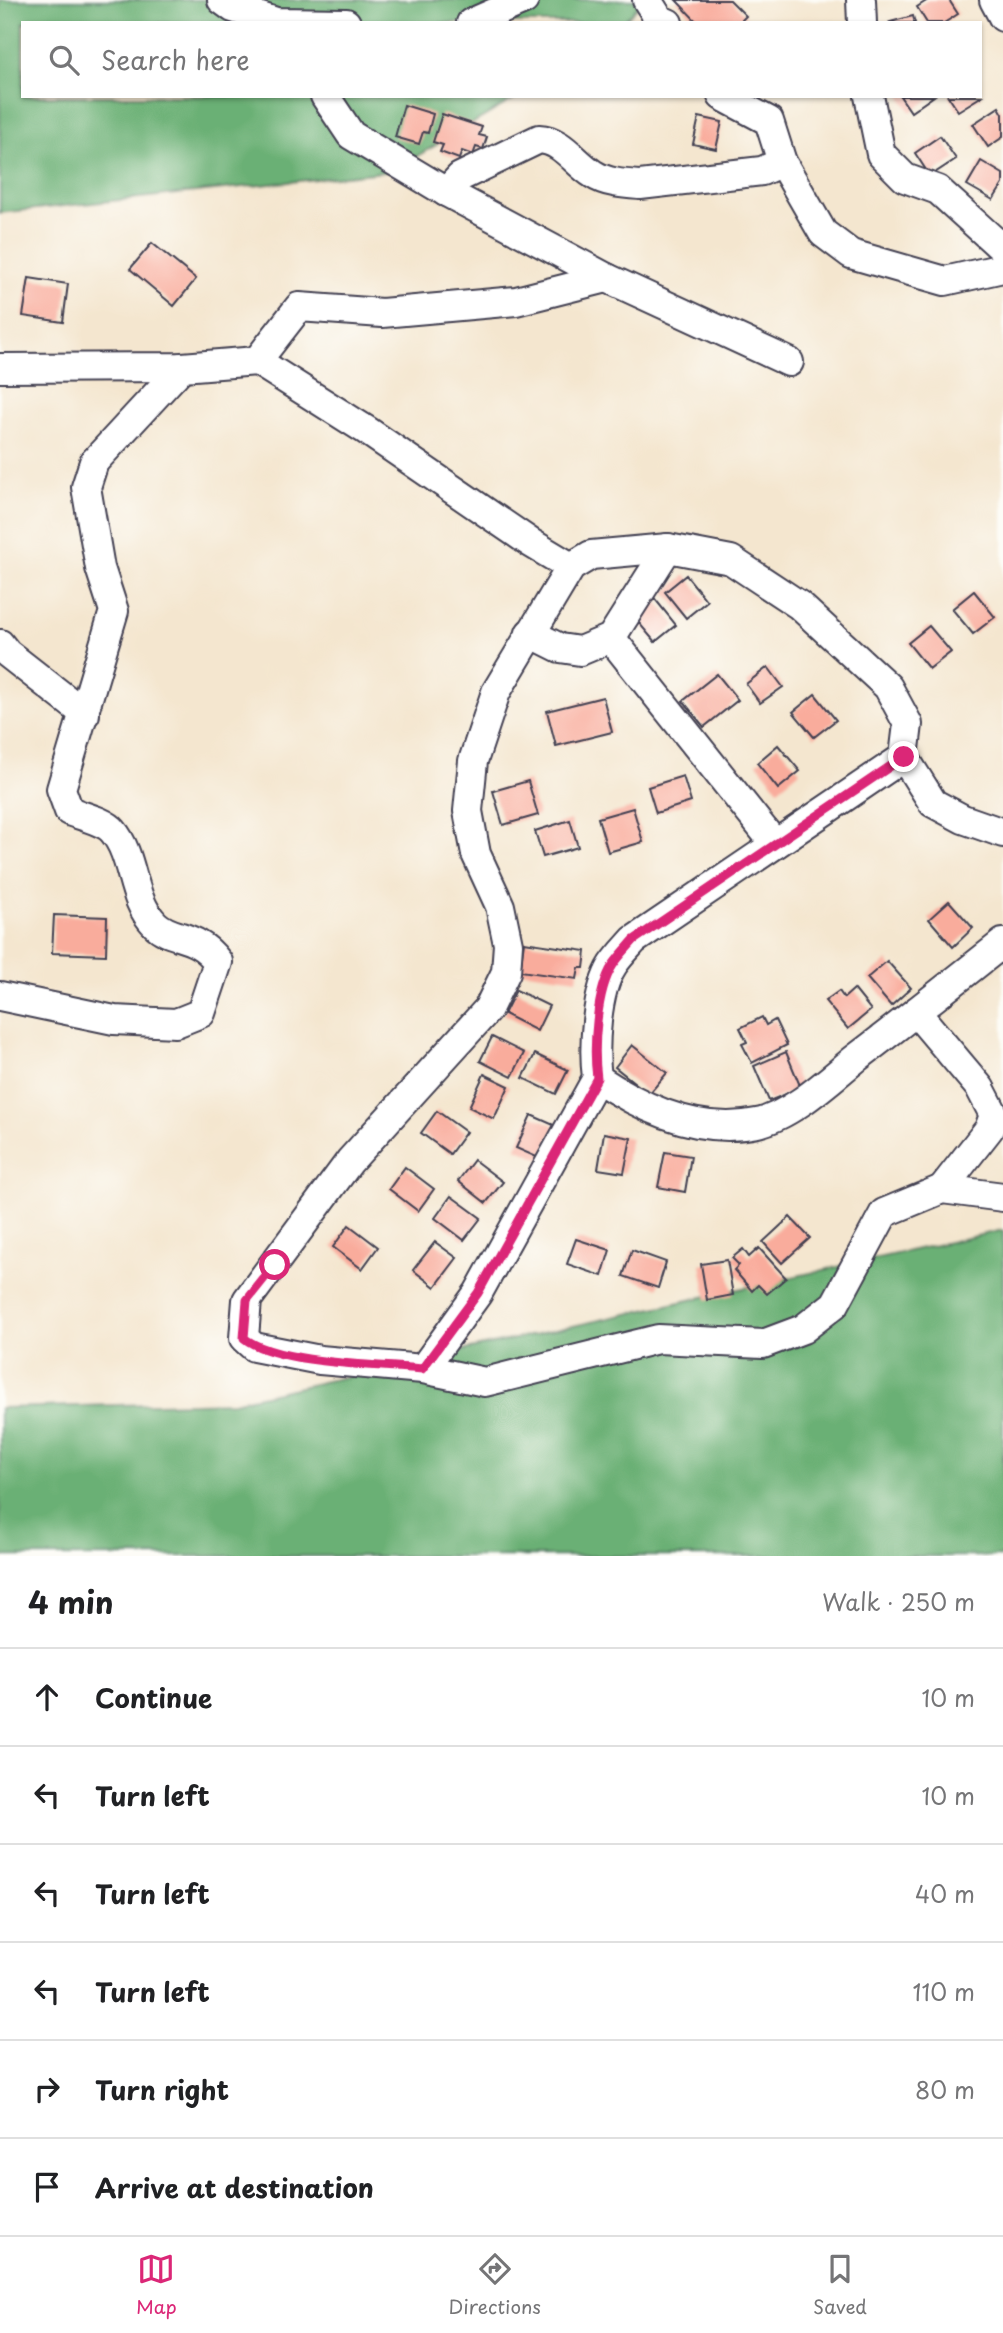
<!DOCTYPE html>
<html lang="en">
<head>
<meta charset="utf-8">
<style>
  body { margin:0; font-family:"Playpen Sans",sans-serif; background:#f6f6f6; color:#202124 }
  .stop { position:absolute; width:21px; height:21px; margin:-16px; border:5px solid #db2777; border-radius:50%; background:#fff }
  .stop.end { background:#db2777; border-color:#fff; box-shadow:0 2px 7px #0008 }
  .list { margin:0; padding:0; list-style:none }
  h2 { display:flex; justify-content:space-between; align-items:center; height:91px; margin:0; padding:0 28px; font-size:30px }
  h2 small { font-size:23px; font-weight:400; color:#757577 }
  .list li { display:grid; grid-template-columns:46px 1fr auto; gap:21px; align-items:center; box-sizing:border-box; height:98px; padding:0 28px; border-top:2px solid #e0e0e0 }
  .list b { display:block; font-size:26px; white-space:nowrap }
  .list em { font-size:23px; font-style:normal; color:#757577 }
  .icon { flex:none; width:38px; height:38px; fill:none; stroke:currentColor; stroke-width:2; stroke-linecap:round; stroke-linejoin:round }
  .map { position:relative; flex:none; width:1003px; height:1556px; overflow:hidden }
  .search { position:absolute; background:#fff; box-shadow:0 2px 5px #0004; left:21px; right:21px; top:21px; height:77px; display:flex; align-items:center; gap:18px; box-sizing:border-box; padding:0 24px; border-radius:0px; color:#757577; font-size:26px }
  .sheet { height:679px; background:#fff }
  nav { display:flex; justify-content:space-around; align-items:center; box-sizing:border-box; height:98px; border-top:2px solid #e0e0e0; background:#fff; font-size:19px; color:#757577 }
  nav a { display:grid; justify-items:center; gap:4px }
  nav .on { color:#db2777 }
  .map>svg:first-child { display:block }
  .forest { fill:#6ab075; stroke:#466958; stroke-width:2 }
  .building { fill:#f9ac9c }
  .lines { fill:none; stroke-linecap:round; stroke-linejoin:round }
  .minor-casing { stroke:#423f51; stroke-width:32 }
  .minor { stroke:#fff; stroke-width:28 }
  .route { stroke:#db2777; stroke-width:9 }
</style>
</head>
<body>
<div class="map">
<svg width="1003" height="1556" viewBox="0 0 1003 1556">
  <rect width="100%" height="100%" fill="#fdfcf7"/>
  <filter id="ink" filterUnits="userSpaceOnUse"><feTurbulence type="fractalNoise" baseFrequency=".0143" numOctaves="2"/><feDisplacementMap in="SourceGraphic" scale="14" xChannelSelector="R" yChannelSelector="G"/><feConvolveMatrix kernelMatrix="1 2 1 2 8 2 1 2 1" color-interpolation-filters="sRGB"/></filter>
  <filter id="wash" filterUnits="userSpaceOnUse"><feTurbulence type="fractalNoise" baseFrequency=".00686" numOctaves="4" result="noise"/><feDisplacementMap in="SourceGraphic" scale="28" xChannelSelector="R" yChannelSelector="G"/><feGaussianBlur stdDeviation="1.57" result="paint"/><feColorMatrix in="noise" values="0 0 0 0 0 0 0 0 0 0 0 0 0 0 0 0 0 1.4 0 .05"/><feComposite in="paint" operator="in"/></filter>
  <g filter="url(#wash)">
    <rect width="100%" height="100%" fill="#f4e6cf"/>
    <g class="forest">
      <polygon points="0,0 644,0 622,23 23,23 23,96 519,96 392,171 0,213"/>
      <polygon points="1003,1230 1003,1556 0,1556 0,1408 233,1402"/>
    </g>
    <g id="blocks">
      <g class="building">
        <polygon points="676,0 730,0 746,16 739,23 698,23"/>
        <polygon points="928,0 949,0 958,14 944,23 927,23 917,7"/>
        <polygon points="913,16 915,23 891,23 890,22"/>
        <polygon points="900,96 934,96 911,112"/>
        <polygon points="948,96 982,96 958,111"/>
        <polygon points="404,105 433,114 428,133 423,132 419,144 395,137"/>
        <polygon points="999,107 1003,114 1003,137 988,147 973,124"/>
        <polygon points="442,114 482,127 479,135 487,137 483,149 476,147 473,155 462,151 459,159 440,152 443,145 433,142"/>
        <polygon points="699,117 722,122 716,149 693,144"/>
        <polygon points="940,136 956,159 930,176 915,153"/>
        <polygon points="981,161 1003,174 1003,184 993,200 967,185"/>
        <polygon points="152,243 196,279 174,306 130,269"/>
        <polygon points="29,278 68,284 63,322 23,316"/>
        <polygon points="686,575 707,601 686,618 665,592"/>
        <polygon points="974,591 995,617 973,634 952,609"/>
        <polygon points="655,599 676,625 655,642 633,616"/>
        <polygon points="929,626 951,652 929,669 908,643"/>
        <polygon points="768,667 783,687 760,703 746,684"/>
        <polygon points="717,674 738,700 704,727 683,701"/>
        <polygon points="815,694 836,720 814,737 793,712"/>
        <polygon points="603,697 612,732 556,746 547,711"/>
        <polygon points="778,745 800,771 778,789 757,763"/>
        <polygon points="683,776 691,802 656,813 648,787"/>
        <polygon points="528,781 538,815 503,825 493,791"/>
        <polygon points="633,808 643,842 608,852 598,818"/>
        <polygon points="570,820 578,847 543,857 535,831"/>
        <polygon points="949,901 973,928 953,947 929,919"/>
        <polygon points="54,915 107,917 106,955 52,953"/>
        <polygon points="524,942 586,951 584,968 579,968 577,979 520,971"/>
        <polygon points="887,961 911,988 891,1006 867,978"/>
        <polygon points="854,989 871,1010 848,1029 825,1001 839,991 844,998"/>
        <polygon points="516,990 549,1006 537,1031 504,1014"/>
        <polygon points="762,1017 766,1025 775,1020 787,1045 752,1063 742,1044 747,1042 740,1028"/>
        <polygon points="492,1037 524,1053 512,1077 480,1061"/>
        <polygon points="632,1045 667,1073 649,1094 615,1067"/>
        <polygon points="786,1052 801,1088 769,1101 754,1066"/>
        <polygon points="535,1054 568,1070 556,1094 523,1078"/>
        <polygon points="484,1074 509,1086 494,1119 469,1107"/>
        <polygon points="437,1111 466,1132 450,1154 421,1133"/>
        <polygon points="531,1115 556,1126 541,1159 516,1148"/>
        <polygon points="604,1133 631,1138 624,1173 598,1169"/>
        <polygon points="665,1152 691,1156 685,1192 658,1187"/>
        <polygon points="474,1160 503,1182 486,1203 458,1181"/>
        <polygon points="405,1167 434,1189 418,1211 389,1189"/>
        <polygon points="451,1196 481,1218 464,1240 435,1218"/>
        <polygon points="790,1217 810,1238 782,1263 763,1242"/>
        <polygon points="349,1225 378,1247 362,1269 333,1247"/>
        <polygon points="576,1239 610,1250 602,1276 567,1264"/>
        <polygon points="435,1242 457,1258 435,1287 413,1270"/>
        <polygon points="759,1248 786,1278 767,1294 758,1285 752,1291 734,1270 739,1265 732,1258 743,1249 749,1257"/>
        <polygon points="632,1250 666,1262 658,1288 623,1276"/>
        <polygon points="727,1260 733,1295 707,1300 701,1264"/>
      </g>
    </g>
  </g>
  <g filter="url(#ink)">
    <use href="#blocks" fill-opacity="0" stroke="#423f51" stroke-width="2"/>
    <g class="lines">
      <defs>
        <g id="minor">
          <polyline points="222,0 233,8 276,22 346,23"/>
          <polyline points="647,0 659,19 668,23"/>
          <polyline points="861,0 862,23"/>
          <polyline points="994,0 1003,17"/>
          <polyline points="471,23 524,0"/>
          <polyline points="325,96 351,135 446,192 607,278 789,362"/>
          <polyline points="722,96 769,121 782,162 823,233 851,254 945,281 1003,268"/>
          <polyline points="869,96 881,154 905,178 938,190 1003,249"/>
          <path d="M446 192 460 177 539 139C562 140 574 162 593 174 606 183 625 184 640 185L762 171 782 162"/>
          <polyline points="257,361 299,307 382,313 516,301 607,278"/>
          <polyline points="0,368 182,367 257,361 366,430 531,543 571,567"/>
          <polyline points="530,633 560,648 580,651 611,638 668,548"/>
          <polyline points="611,638 775,844"/>
          <polyline points="0,644 7,653 85,714"/>
          <polyline points="1003,833 963,819 933,803 904,757 908,724 888,687 799,605 731,560 668,548 591,555 571,567 496,692 473,761 468,811 476,854 500,906 508,944 506,972 488,1009 350,1161 247,1300 244,1338 254,1347 320,1360 423,1369 485,1382 658,1339 763,1344 803,1329 835,1304 884,1213 942,1189 1003,1197"/>
          <path d="M0 996 114 1020 176 1023 201 1013 218 962C196 932 172 941 155 924 130 899 135 857 113 831 105 821 81 816 69 811L61 789 114 611 100 568 86 487 94 462 182 367"/>
          <polyline points="916,1012 980,1088 994,1115 989,1129 942,1189"/>
          <path d="M597 1078C643 1109 701 1135 757 1123 791 1116 829 1080 855 1059 905 1021 954 982 1003 943"/>
          <path d="M423 1369 478 1293 597 1078C593 1048 596 991 613 965 619 956 627 948 634 940L904 757"/>
        </g>
      </defs>
      <use href="#minor" class="minor-casing"/>
      <use href="#minor" class="minor"/>
    </g>
  </g>
  <g class="lines" filter="url(#ink)">
    <path class="route" d="M275 1265 247 1300 244 1338C276 1364 380 1365 422 1369L478 1293 597 1078C593 1049 596 991 613 965 619 956 627 948 634 940L904 757"/>
  </g>
</svg>
<div class="stop" style="left:275px;top:1265px"></div>
<div class="stop end" style="left:904px;top:757px"></div>
<div class="search"><svg class="icon" aria-label="search" viewBox="0 0 24 24"><circle cx="10" cy="10" r="6"/><path d="M15 15l6 6"/></svg>Search here</div>
</div>
<section class="sheet">
<h2>4 min<small>Walk · 250 m</small></h2>
<ul class="list">
<li><svg class="icon" aria-label="ahead" viewBox="0 0 24 24"><path d="M12 20V5M6 11l6-6 6 6"/></svg><div><b>Continue</b></div><em>10 m</em></li>
<li><svg class="icon" aria-label="left" viewBox="0 0 24 24"><path d="M17 20v-9H6M10 6l-5 5 5 5"/></svg><div><b>Turn left</b></div><em>10 m</em></li>
<li><svg class="icon" aria-label="left" viewBox="0 0 24 24"><path d="M17 20v-9H6M10 6l-5 5 5 5"/></svg><div><b>Turn left</b></div><em>40 m</em></li>
<li><svg class="icon" aria-label="left" viewBox="0 0 24 24"><path d="M17 20v-9H6M10 6l-5 5 5 5"/></svg><div><b>Turn left</b></div><em>110 m</em></li>
<li><svg class="icon" aria-label="right" viewBox="0 0 24 24"><path d="M7 20v-9h11M14 6l5 5-5 5"/></svg><div><b>Turn right</b></div><em>80 m</em></li>
<li><svg class="icon" aria-label="arrive" viewBox="0 0 24 24"><path d="M6 21V4h12l-3 4 3 4H6"/></svg><div><b>Arrive at destination</b></div></li>
</ul>
</section>
<nav>
<a class="on"><svg class="icon" aria-label="map" viewBox="0 0 24 24"><path d="M3 6l6-2 6 2 6-2v14l-6 2-6-2-6 2zM9 4v14M15 6v14"/></svg>Map</a>
<a><svg class="icon" aria-label="directions" viewBox="0 0 24 24"><path d="M12 3l9 9-9 9-9-9zM9 14v-3h6M13 9l2 2-2 2"/></svg>Directions</a>
<a><svg class="icon" aria-label="saved" viewBox="0 0 24 24"><path d="M7 4h10v16l-5-4-5 4z"/></svg>Saved</a>
</nav>
</body>
</html>
